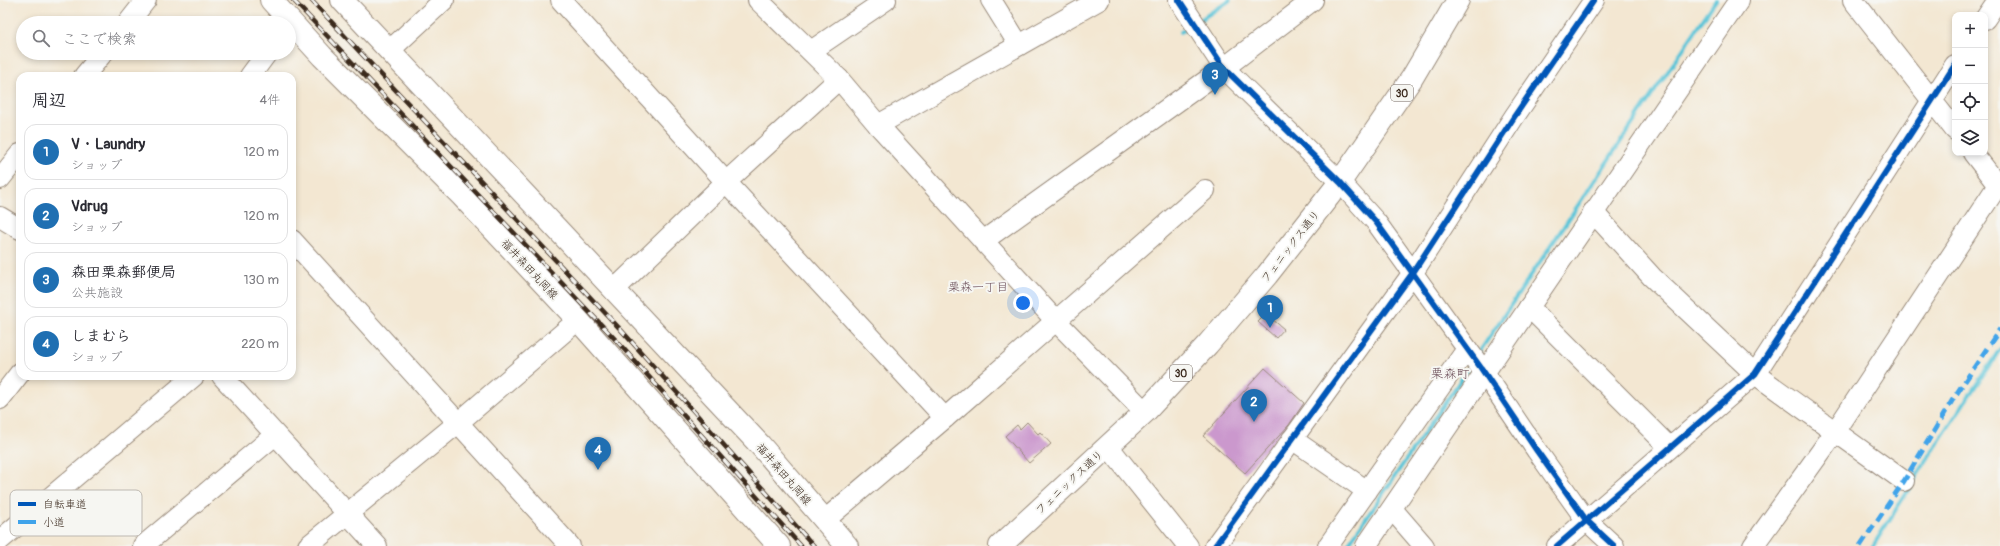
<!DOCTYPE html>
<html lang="ja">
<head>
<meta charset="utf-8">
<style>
  body { margin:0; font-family:Pangolin,"Klee One",sans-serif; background:#f7f7f7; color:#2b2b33 }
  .controls { position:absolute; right:12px; top:12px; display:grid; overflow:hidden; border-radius:8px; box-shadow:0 2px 6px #0003 }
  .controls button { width:36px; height:36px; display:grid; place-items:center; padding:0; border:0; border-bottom:1px solid #e1e1e2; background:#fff; color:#2b2b33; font:20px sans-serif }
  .you { position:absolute; left:1023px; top:303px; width:14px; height:14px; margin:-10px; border:3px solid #fff; border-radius:50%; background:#1a73e8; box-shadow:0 0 0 6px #1a73e833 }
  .badge { display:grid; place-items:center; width:26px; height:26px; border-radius:50%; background:#1f6fb2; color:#fff; font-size:13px; font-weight:700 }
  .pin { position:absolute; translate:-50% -33px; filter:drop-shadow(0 1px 2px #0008) }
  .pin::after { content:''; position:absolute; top:21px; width:14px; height:12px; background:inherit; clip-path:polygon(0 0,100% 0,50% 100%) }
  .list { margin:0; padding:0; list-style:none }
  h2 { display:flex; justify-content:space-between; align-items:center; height:52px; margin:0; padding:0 16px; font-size:17px }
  h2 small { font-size:13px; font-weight:400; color:#7c7c81 }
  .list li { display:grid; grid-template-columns:26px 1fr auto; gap:12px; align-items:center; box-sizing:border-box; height:56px; margin:0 8px 8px; padding:0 8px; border:1px solid #e1e1e2; border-radius:12px }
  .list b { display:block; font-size:15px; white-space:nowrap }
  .list p { margin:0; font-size:13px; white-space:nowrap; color:#7c7c81 }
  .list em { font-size:13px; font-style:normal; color:#7c7c81 }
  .icon { flex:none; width:22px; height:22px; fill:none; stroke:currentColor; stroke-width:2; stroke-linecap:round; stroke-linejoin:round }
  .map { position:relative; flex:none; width:2000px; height:546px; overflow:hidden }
  .search { position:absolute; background:#fff; box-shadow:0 2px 6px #0003; left:16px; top:16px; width:280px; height:44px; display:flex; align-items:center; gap:10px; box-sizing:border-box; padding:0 14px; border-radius:22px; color:#7c7c81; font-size:15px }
  .panel { position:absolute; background:#fff; box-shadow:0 2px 6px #0003; left:16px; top:72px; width:280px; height:308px; border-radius:12px }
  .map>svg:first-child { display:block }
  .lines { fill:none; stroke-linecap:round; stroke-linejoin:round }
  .stream { stroke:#5cc5d8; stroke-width:4 }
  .building { fill:#cb98cd }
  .minor-casing { stroke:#978878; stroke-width:22 }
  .major-casing { stroke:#978878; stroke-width:24 }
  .minor { stroke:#fff; stroke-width:20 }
  .major { stroke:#fff; stroke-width:22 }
  .rail-casing { stroke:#3b2a1e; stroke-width:4.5 }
  .rail { stroke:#f6f6f2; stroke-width:3; stroke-dasharray:9; stroke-linecap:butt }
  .quiet { stroke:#3fa3ea; stroke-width:5; stroke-dasharray:10 5; stroke-linecap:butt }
  .cycleway-casing { stroke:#f6f6f2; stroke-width:8 }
  .cycleway { stroke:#0057b8; stroke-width:6 }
  .labels { text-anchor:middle; stroke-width:4; stroke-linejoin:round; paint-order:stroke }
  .shield { fill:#f6f6f2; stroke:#73675e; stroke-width:1 }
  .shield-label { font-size:10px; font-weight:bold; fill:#3b2a1e }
  .street-label { font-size:11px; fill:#3b2a1e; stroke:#f6f6f2 }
  .neighbourhood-label { font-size:12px; fill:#6d505b; stroke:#f6f6f2 }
  .quarter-label { font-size:13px; fill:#6d505b; stroke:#f6f6f2 }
  .key { fill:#f6f6f2; stroke:#beb9b2; stroke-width:1 }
  .key-label { font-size:11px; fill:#3b2a1e }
</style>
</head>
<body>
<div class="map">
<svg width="2000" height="546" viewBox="0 0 2000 546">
  <rect width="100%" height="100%" fill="#f6f6f2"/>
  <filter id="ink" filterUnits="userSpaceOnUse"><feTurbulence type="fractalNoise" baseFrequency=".025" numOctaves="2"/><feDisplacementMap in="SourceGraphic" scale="8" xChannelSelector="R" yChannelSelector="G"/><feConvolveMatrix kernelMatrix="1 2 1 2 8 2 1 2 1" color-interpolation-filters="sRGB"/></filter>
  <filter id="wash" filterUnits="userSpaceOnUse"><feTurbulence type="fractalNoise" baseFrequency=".012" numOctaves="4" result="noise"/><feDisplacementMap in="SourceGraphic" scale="16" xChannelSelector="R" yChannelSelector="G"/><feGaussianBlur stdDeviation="0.9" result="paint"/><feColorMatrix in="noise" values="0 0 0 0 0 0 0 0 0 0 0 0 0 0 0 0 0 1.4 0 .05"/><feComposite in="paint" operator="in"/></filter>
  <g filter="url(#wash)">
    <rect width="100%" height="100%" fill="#f3e7d2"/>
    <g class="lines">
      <g class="stream">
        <polyline points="1200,20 1230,0"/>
        <polyline points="1181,32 1191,26"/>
        <polyline points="1478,354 1716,0"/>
        <polyline points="1347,546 1471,365"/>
        <polyline points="1873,546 1935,447 2000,349"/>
      </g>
    </g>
    <g id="blocks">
      <g class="building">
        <polygon points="1266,314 1284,329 1276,338 1258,322"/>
        <polygon points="1265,368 1304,403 1289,425 1245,473 1203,436"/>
        <polygon points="1027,422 1038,434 1040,432 1051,444 1029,463 1005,436 1017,425 1020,429"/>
      </g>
    </g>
  </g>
  <g filter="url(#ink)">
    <use href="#blocks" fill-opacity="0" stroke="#978878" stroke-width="1"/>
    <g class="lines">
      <defs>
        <g id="minor">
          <polyline points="561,0 726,182 945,418"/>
          <polyline points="758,0 839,79 878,125 1055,320 1145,412"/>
          <polyline points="991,0 1019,45"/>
          <polyline points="1179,0 1224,68 1340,182 1376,222 1481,368 1537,451 1586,520 1614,546"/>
          <polyline points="1853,0 1955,130"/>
          <polyline points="1985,19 1998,0"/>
          <polyline points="128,23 146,0"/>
          <polyline points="389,51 444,0"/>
          <polyline points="811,51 886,0"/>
          <polyline points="84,76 103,53"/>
          <polyline points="250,76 267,53"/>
          <polyline points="878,125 1099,0"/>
          <polyline points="1973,153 2000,188"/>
          <polyline points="0,179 20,154"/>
          <polyline points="1593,212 1652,277 1755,374 1904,481"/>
          <polyline points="0,217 20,229"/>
          <polyline points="292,240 570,546"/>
          <polyline points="983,241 1224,68 1313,0"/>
          <polyline points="614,290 726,182 839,79"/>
          <polyline points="1529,307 1669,447"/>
          <polyline points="222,376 377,546"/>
          <polyline points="0,399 20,373"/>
          <polyline points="1292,439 1367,491"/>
          <polyline points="1108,446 1188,546"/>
          <polyline points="1392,509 1424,546"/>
          <polyline points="825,520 945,418 1205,190"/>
          <polyline points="0,540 194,376"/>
          <polyline points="143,546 275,435"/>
          <polyline points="308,546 459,422 578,320"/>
          <polyline points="1215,546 1412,274 1514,117 1594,0"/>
          <polyline points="1328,546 1467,349"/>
          <polyline points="1366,546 1739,0"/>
          <polyline points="1557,546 1755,374 1955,65"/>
          <polyline points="1753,546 1835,432 1998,185"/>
        </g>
        <g id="major">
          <polyline points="271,0 322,56 462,196 578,320 779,546"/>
          <polyline points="342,0 760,445 847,546"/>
          <polyline points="1000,546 1145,412 1208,344 1267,275 1340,182 1412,78 1458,0"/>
        </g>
      </defs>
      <use href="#minor" class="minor-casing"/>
      <use href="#major" class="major-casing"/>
      <use href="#minor" class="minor"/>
      <use href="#major" class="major"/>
      <defs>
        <g id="rail">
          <polyline points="293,0 614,338 801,546"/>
          <polyline points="311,0 622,331 814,546"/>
        </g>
      </defs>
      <use href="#rail" class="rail-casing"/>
      <use href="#rail" class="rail"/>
      <polyline class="quiet" points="1860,546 1904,481 1955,396 2000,329"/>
      <defs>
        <g id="cycleway">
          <polyline points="1179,0 1224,68 1340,182 1376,222 1481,368 1537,451 1586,520 1614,546"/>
          <polyline points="1215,546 1412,274 1514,117 1594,0"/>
          <polyline points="1557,546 1755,374 1955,65"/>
        </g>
      </defs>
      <use href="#cycleway" class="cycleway-casing"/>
      <use href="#cycleway" class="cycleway"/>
    </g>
  </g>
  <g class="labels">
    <g class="shield">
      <rect x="1391" y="85" width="22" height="16" rx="3"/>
      <rect x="1170" y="365" width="22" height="16" rx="3"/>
    </g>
    <g class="shield-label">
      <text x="1402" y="97">30</text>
      <text x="1181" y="377">30</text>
    </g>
    <g class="street-label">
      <text transform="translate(1290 246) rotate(-52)" y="4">フェニックス通り</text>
      <text transform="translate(530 269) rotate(47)" y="4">福井森田丸岡線</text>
      <text transform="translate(784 474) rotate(49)" y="4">福井森田丸岡線</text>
      <text transform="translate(1069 482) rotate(-43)" y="4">フェニックス通り</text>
    </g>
    <g class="neighbourhood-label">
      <text x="978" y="291">栗森一丁目</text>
    </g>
    <g class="quarter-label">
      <text x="1450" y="378">栗森町</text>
    </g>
  </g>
  <rect x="10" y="490" width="132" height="46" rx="6" class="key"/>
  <rect x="18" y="502" width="18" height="4" fill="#0057b8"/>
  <rect x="18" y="520" width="18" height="4" fill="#3fa3ea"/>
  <g class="key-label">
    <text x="43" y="508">自転車道</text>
    <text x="43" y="526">小道</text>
  </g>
</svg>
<div class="controls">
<button>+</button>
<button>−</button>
<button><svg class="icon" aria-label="locate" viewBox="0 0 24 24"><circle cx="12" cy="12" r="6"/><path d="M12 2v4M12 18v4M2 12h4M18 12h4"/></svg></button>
<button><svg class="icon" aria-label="layers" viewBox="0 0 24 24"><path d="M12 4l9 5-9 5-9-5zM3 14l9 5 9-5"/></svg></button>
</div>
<div class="you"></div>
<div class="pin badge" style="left:1270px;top:328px">1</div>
<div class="pin badge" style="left:1254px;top:422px">2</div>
<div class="pin badge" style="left:1215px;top:95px">3</div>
<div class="pin badge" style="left:598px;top:470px">4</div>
<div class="search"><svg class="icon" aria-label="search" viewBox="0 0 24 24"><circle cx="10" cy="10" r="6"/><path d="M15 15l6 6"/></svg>ここで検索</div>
<section class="panel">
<h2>周辺<small>4件</small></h2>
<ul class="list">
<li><span class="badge">1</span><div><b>V・Laundry</b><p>ショップ</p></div><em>120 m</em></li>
<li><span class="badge">2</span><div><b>Vdrug</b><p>ショップ</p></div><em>120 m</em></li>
<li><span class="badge">3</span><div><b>森田栗森郵便局</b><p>公共施設</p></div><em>130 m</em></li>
<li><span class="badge">4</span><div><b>しまむら</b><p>ショップ</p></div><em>220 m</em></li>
</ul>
</section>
</div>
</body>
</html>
